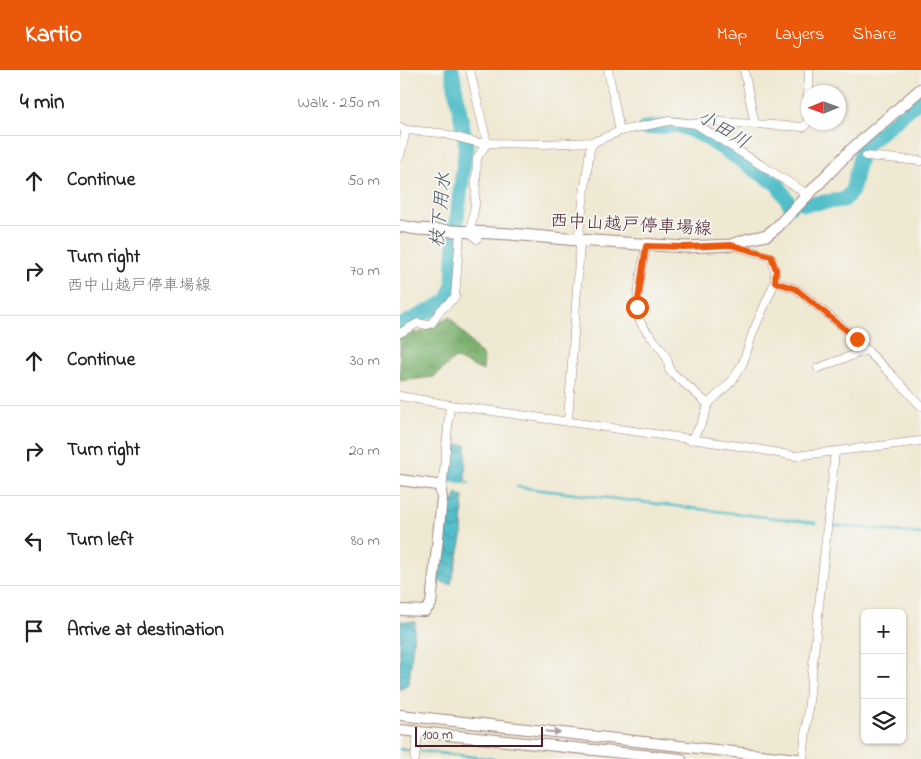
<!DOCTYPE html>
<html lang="en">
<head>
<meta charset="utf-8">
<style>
  body { margin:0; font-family:"Indie Flower","Klee One",sans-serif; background:#f2f2f2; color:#222 }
  .controls { position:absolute; right:15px; bottom:15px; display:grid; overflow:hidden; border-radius:8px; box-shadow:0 1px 4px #0004 }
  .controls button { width:45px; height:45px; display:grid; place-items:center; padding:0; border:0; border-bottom:1px solid #e0e0e0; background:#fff; color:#222; font:25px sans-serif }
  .compass { position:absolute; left:401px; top:15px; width:45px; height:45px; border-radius:50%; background:#fff; box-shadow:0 1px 4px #0004; rotate:269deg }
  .scale { position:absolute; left:15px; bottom:12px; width:128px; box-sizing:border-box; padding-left:5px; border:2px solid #4a1f2b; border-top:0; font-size:14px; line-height:18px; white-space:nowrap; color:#4a1f2b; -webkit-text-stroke:4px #f6f6f2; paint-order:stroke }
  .stop { position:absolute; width:15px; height:15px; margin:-11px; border:4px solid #ea580c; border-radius:50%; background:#fff }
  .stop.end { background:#ea580c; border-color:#fff; box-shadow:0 1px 5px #0008 }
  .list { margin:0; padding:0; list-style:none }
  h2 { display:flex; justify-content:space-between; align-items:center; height:65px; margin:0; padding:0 20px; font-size:21px }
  h2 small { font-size:16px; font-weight:400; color:#767676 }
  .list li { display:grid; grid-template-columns:32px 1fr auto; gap:15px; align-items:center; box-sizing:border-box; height:90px; padding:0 20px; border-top:1px solid #e0e0e0 }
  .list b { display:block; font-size:19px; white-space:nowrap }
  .list p { margin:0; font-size:16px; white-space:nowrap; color:#767676 }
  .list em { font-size:16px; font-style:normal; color:#767676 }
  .icon { flex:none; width:28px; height:28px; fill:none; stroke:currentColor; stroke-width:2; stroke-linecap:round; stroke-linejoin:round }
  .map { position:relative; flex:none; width:521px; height:689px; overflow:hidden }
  header { display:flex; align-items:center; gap:30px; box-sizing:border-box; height:70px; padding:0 25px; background:#ea580c; color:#fff }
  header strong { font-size:24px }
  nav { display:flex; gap:28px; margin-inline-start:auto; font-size:18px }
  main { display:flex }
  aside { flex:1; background:#fff }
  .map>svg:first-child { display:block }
  .forest { fill:url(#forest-crowns); stroke:#62684c }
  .water { fill:url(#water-waves); stroke:#4e6e7a }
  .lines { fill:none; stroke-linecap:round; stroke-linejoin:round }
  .stream { stroke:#51bec9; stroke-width:2.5 }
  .river { stroke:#51bec9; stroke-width:15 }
  .minor-casing { stroke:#9c847e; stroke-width:9 }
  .tertiary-casing { stroke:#9c847e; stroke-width:12 }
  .secondary-casing { stroke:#9c847e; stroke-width:13 }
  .minor { stroke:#fff; stroke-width:8 }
  .tertiary { stroke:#fff; stroke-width:10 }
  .secondary { stroke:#fff; stroke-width:11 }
  .oneway { fill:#ae9aa0 }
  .route { stroke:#ea580c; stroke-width:6 }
  .labels { text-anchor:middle; stroke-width:4; stroke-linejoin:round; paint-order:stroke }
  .street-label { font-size:18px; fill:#4a1f2b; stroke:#f6f6f2 }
  .water-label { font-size:19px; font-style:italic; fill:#4c5762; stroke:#f6f6f2 }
</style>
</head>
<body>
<header>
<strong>Kartio</strong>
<nav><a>Map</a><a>Layers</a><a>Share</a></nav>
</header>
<main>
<aside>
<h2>4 min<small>Walk · 250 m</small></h2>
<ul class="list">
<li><svg class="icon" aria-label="ahead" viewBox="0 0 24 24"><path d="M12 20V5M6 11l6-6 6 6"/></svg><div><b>Continue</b></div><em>50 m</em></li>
<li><svg class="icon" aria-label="right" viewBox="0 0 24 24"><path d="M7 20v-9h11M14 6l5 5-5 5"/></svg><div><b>Turn right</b><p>西中山越戸停車場線</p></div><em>70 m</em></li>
<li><svg class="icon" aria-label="ahead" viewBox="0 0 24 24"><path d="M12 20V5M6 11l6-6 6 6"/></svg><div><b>Continue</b></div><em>30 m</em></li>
<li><svg class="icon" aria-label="right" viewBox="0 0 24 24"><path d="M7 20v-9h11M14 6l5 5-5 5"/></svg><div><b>Turn right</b></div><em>20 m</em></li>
<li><svg class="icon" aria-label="left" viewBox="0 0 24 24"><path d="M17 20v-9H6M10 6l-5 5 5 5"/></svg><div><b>Turn left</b></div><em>80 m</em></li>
<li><svg class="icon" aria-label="arrive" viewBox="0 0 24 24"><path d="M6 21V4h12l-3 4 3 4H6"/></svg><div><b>Arrive at destination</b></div></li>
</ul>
</aside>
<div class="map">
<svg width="521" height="689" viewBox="0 0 521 689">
  <defs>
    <pattern id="forest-crowns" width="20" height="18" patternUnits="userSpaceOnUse" patternTransform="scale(1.25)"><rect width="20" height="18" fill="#7ab06d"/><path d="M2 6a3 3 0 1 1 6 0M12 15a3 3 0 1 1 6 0" fill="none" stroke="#668f5a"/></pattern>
    <pattern id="water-waves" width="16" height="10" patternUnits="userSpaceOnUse" patternTransform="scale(1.25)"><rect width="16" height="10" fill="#51bec9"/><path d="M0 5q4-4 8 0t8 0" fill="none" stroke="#459aa3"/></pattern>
  </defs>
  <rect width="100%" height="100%" fill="#f6f6f2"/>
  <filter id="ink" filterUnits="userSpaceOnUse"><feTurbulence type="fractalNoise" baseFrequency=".02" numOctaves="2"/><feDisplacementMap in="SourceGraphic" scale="10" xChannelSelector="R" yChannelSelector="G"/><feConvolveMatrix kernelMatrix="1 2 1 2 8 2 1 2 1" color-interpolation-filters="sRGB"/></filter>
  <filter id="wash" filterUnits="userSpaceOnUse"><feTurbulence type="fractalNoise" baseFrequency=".0096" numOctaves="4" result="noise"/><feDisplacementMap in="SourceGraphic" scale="20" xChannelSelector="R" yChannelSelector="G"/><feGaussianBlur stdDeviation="1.12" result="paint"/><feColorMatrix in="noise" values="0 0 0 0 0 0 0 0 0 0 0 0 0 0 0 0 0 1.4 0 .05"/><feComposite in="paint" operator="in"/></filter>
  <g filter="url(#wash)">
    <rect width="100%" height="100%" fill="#efe8d2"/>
    <polygon class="forest" points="50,247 84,288 83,301 55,288 34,307 0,311 0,262 19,263"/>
    <g class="water">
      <polygon points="50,374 66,375 65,412 48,411 51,390"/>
      <polygon points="57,423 63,427 62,468 51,514 35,511 45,430 54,431"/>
      <polygon points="0,551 15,552 9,613 0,620"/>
    </g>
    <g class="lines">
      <g class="stream">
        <polyline points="49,411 69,413"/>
        <polyline points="117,417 416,453"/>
        <polyline points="431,455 521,464"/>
        <polyline points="0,679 9,680"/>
        <polyline points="20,681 94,689"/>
      </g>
      <g class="river">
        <polyline points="245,58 278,55 302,65 378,115 391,136"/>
        <polyline points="405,134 444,130 452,121 462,78 521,29"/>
        <polyline points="0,256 42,234 48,230 53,216 55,165 66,75 52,0"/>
      </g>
    </g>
  </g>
  <g filter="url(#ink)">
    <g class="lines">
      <defs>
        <g id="minor">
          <polyline points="70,0 87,73 77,88 75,135 70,162 77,169"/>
          <polyline points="208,0 220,61"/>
          <polyline points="344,0 355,55"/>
          <polyline points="409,22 409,0"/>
          <polyline points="296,54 304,51 404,57 408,52 408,23"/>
          <polyline points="0,57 6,60 41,63 79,73 142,74 194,72 220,61 269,51 296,54 407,124"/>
          <polyline points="0,86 6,60"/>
          <polyline points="466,86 521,91"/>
          <polyline points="331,175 371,187 375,200 375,212 396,219 443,257 492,305 521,336"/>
          <path d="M246 176C244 188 234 236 237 245 244 266 270 279 269 300L308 334C304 349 300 359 290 370"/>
          <polyline points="0,263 18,253 27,255 32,253 40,241 55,227 60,161"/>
          <polyline points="418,298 467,280"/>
          <polyline points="0,326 50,335 346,377 395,386 521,371"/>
          <polyline points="308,334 332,311 343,293 353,262 375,212"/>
          <polyline points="168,351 180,175 178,170 190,79 194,72"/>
          <polyline points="42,422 50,335"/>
          <polyline points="15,689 18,662"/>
          <polyline points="403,689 435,382"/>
        </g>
        <g id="tertiary">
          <polyline points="0,410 37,415 40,418 42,428 31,534 25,541 0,540"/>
          <polyline points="0,645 397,689"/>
          <polyline points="0,660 281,689"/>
        </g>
        <polyline id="secondary" points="0,156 17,159 110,164 178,170 285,177 331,175 349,169 367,165 376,158 450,81 521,19"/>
      </defs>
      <use href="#minor" class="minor-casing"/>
      <use href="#tertiary" class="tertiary-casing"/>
      <use href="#secondary" class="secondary-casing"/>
      <use href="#minor" class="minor"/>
      <use href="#tertiary" class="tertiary"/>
      <use href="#secondary" class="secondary"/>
    </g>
    <defs><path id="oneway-solid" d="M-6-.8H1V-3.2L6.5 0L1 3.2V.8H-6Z" transform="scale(1.25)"/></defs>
    <use class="oneway" href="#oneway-solid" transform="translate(153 662) rotate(6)"/>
  </g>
  <g class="lines" filter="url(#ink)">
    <polyline class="route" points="237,237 246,176 285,177 331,175 371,186 376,200 375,212 396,219 457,269"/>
  </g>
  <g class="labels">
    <g class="street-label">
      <text transform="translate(231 154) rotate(3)" y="6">西中山越戸停車場線</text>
    </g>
    <g class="water-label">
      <text transform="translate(324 58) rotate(31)" y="7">小田川</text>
      <text transform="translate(39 140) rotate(-84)" y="7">枝下用水</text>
    </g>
  </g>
</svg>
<div class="controls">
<button>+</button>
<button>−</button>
<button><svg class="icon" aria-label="layers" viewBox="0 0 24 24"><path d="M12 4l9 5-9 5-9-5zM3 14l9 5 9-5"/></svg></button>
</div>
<svg class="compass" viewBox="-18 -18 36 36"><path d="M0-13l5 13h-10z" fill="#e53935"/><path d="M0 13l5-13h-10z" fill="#767676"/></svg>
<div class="scale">100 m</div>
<div class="stop" style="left:237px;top:237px"></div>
<div class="stop end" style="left:457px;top:269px"></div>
</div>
</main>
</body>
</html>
